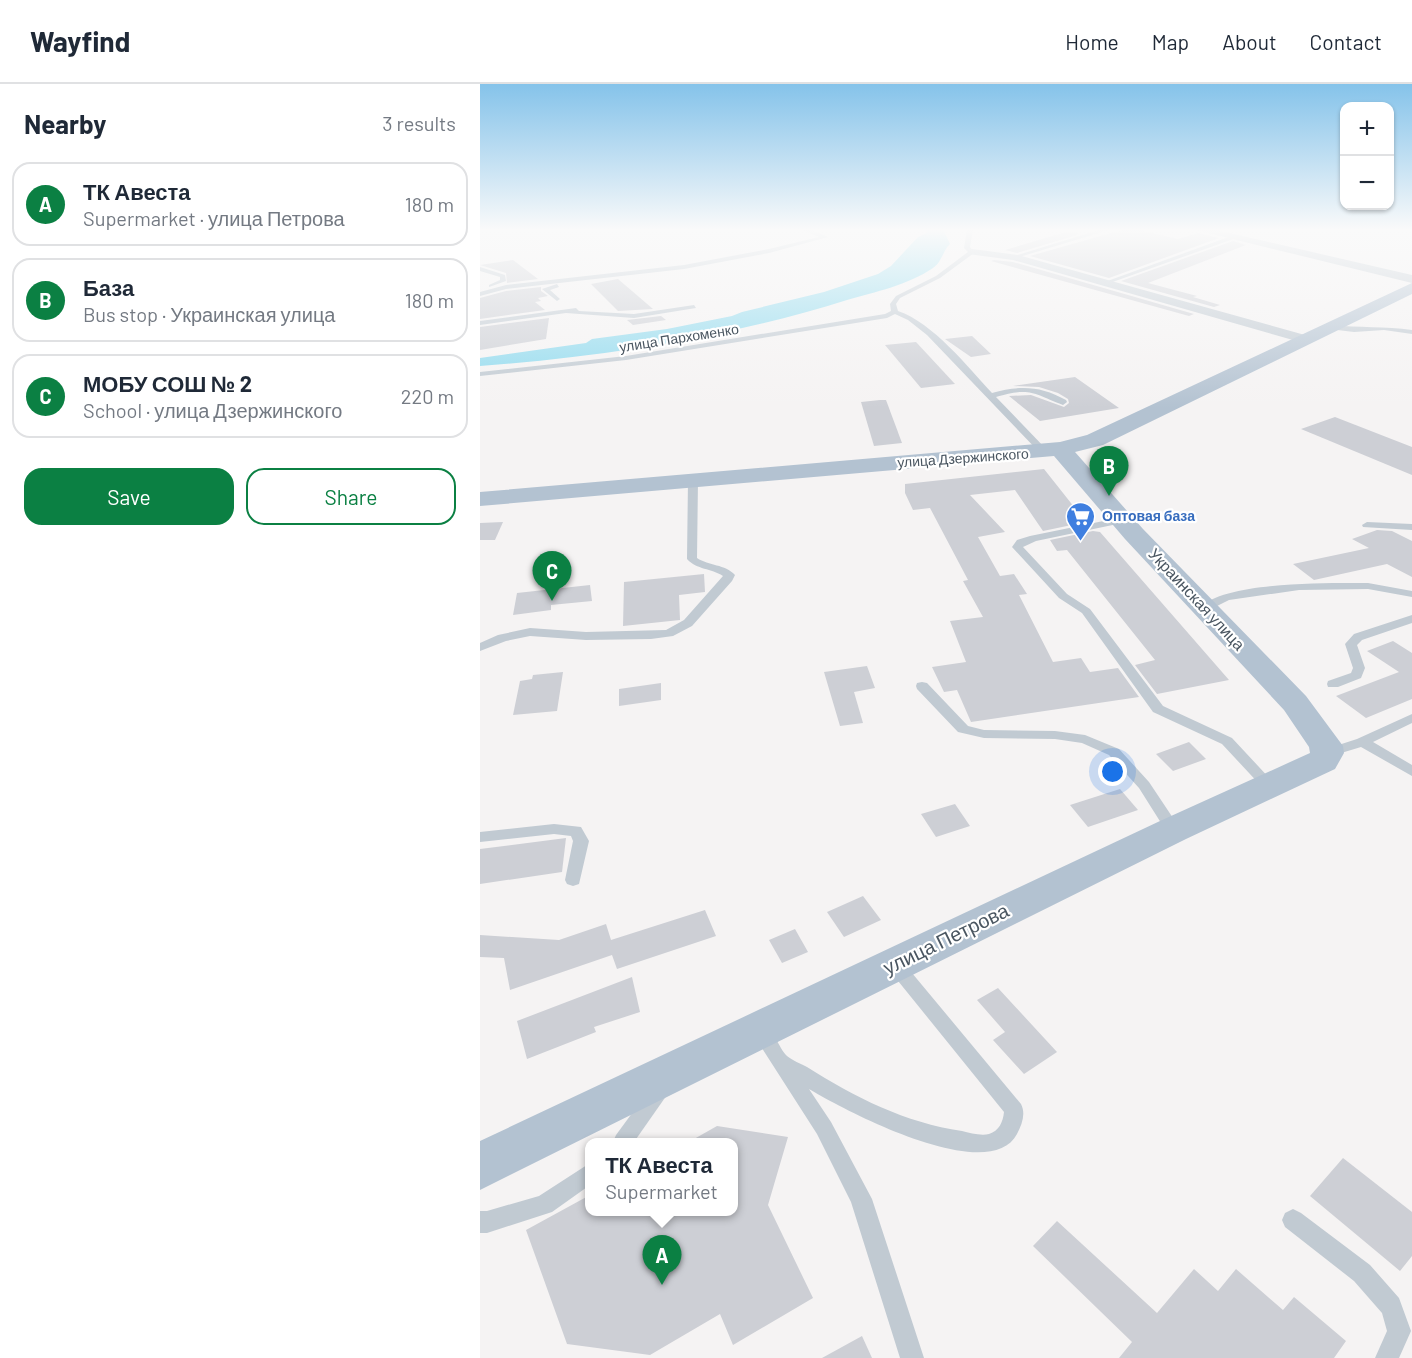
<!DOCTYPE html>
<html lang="en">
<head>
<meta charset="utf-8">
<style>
  body { margin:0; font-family:Barlow,sans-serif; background:#f6f6f7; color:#1f2937 }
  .controls { position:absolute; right:18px; top:18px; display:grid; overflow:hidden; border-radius:12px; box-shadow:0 2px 4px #0004 }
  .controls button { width:54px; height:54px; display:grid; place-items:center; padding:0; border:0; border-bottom:2px solid #e0e1e3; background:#fff; color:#1f2937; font:30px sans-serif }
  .you { position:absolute; left:633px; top:688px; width:21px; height:21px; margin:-15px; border:4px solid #fff; border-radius:50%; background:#1a73e8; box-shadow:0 0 0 9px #1a73e833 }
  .badge { display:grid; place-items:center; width:39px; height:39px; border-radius:50%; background:#0b8043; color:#fff; font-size:20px; font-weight:700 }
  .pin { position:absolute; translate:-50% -50px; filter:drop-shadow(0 2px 3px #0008) }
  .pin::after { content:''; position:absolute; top:32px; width:21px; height:18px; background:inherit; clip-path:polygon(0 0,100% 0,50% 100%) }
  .popup { position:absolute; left:105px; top:1054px; width:153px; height:78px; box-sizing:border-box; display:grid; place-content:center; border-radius:12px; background:#fff; filter:drop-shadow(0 2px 4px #0005); font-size:20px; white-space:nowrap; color:#747a83 }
  .popup b { font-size:22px; color:#1f2937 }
  .popup::after { content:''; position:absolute; left:50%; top:100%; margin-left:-12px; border:12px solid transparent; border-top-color:#fff }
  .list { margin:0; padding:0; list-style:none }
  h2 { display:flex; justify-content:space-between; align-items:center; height:78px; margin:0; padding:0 24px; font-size:26px }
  h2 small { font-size:20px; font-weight:400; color:#747a83 }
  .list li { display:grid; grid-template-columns:39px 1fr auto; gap:18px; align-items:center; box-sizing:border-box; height:84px; margin:0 12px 12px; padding:0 12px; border:2px solid #e0e1e3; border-radius:18px }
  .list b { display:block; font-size:22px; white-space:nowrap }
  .list p { margin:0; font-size:20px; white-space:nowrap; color:#747a83 }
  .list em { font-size:20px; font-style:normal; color:#747a83 }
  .actions { display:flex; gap:12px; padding:18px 24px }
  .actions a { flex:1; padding:14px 0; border:2px solid #0b8043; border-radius:18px; text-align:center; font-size:21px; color:#0b8043 }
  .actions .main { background:#0b8043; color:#fff }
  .map { position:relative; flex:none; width:932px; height:1274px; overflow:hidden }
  header { display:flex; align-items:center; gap:36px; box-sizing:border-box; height:84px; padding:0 30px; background:#fff; border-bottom:2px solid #e0e1e3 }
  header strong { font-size:28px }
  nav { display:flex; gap:33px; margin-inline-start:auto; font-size:21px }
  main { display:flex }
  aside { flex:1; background:#fff }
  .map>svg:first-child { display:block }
  .water { fill:#90daee }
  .building { fill:#cdcfd5 }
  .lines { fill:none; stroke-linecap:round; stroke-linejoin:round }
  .service { fill:#c1cad2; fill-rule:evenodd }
  .minor { fill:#c1cad2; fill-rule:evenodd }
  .primary { fill:#b3c2d1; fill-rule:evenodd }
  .labels { text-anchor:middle; stroke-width:4.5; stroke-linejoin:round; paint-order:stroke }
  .far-street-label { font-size:14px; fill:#4a5661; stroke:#fff }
  .far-shop-label { font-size:14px; font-weight:bold; fill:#366cbe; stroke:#fff; text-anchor:start }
  .street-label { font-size:16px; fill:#4a5661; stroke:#fff }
  .near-street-label { font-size:20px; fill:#4a5661; stroke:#fff }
</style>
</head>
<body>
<header>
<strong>Wayfind</strong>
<nav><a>Home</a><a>Map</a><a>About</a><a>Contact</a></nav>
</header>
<main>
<aside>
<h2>Nearby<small>3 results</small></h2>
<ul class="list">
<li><span class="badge">A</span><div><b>ТК Авеста</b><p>Supermarket · улица Петрова</p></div><em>180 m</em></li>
<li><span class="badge">B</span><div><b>База</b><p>Bus stop · Украинская улица</p></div><em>180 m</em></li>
<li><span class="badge">C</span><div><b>МОБУ СОШ № 2</b><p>School · улица Дзержинского</p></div><em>220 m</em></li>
</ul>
<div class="actions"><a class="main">Save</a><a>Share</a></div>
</aside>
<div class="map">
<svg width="932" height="1274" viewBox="0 0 932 1274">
  <rect width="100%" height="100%" fill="#f5f3f3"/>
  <path class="water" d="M446 145H463L470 160C463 166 462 178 453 184 428 201 395 208 367 216 249 253 124 273 0 282V274L106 259 112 255 187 245 252 232 262 228 344 208 398 190 411 182 438 153 447 149Z"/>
  <g class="building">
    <polygon points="645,145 656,145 698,155 718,149 739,154 629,194 550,172"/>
    <polygon points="589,147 600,150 537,169 525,166"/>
    <polygon points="753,157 766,161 668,199 717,212 713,213 740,221 734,223 641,197"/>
    <polygon points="33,176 58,195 27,199 26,189 0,181"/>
    <polygon points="514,176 533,178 714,230 709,232 511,177"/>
    <polygon points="138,195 173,225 138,227 111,200"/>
    <polygon points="61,203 61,207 68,212 58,214 61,217 55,218 65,226 0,235 0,214 26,207"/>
    <polygon points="181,232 186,236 153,241 147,236"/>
    <polygon points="69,234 66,255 0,266 0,243"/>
    <polygon points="492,252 511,270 491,273 465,255"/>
    <polygon points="436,258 475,300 441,304 405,261"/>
    <polygon points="595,293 639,324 560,337 529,312 551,311 584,323 589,319 588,315 578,309 559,303 533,302"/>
    <polygon points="400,316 406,316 422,359 394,362 381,318"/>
    <polygon points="855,333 932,363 932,391 821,345"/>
    <polygon points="564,385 606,438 563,447 535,406 490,411 525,448 498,453 520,492 534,490 547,510 539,511 573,578 601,574 610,588 638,584 659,613 491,638 477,606 464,608 452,583 486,578 470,537 503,533 483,497 488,496 450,424 433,426 425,409 425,400"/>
    <polygon points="23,438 15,456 0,456 0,439"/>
    <polygon points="897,446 912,447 932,457 932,493 907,480 834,496 813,480 889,464 872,455"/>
    <polygon points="613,447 620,448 749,596 677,610 655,581 675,576 587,466 577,467 570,456"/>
    <polygon points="224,490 225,508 199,511 200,536 143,542 144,498"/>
    <polygon points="110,501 112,517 71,521 71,526 33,531 37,509"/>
    <polygon points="913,557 932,569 932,615 886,634 856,612 919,588 887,567"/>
    <polygon points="387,582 395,604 374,608 383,639 360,642 344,588"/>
    <polygon points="83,588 77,627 33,631 40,597 52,595 53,591"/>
    <polygon points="181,599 181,616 139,622 139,605"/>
    <polygon points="709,658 726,675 693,687 676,670"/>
    <polygon points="640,705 658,726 608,743 590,721"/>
    <polygon points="475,720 490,742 456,753 441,730"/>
    <polygon points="86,754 82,788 0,800 0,765"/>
    <polygon points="383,812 401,836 364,853 347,828"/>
    <polygon points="225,826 236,852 137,885 132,871 30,906 24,874 0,873 0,851 79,856 126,840 131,856"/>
    <polygon points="315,845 328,868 302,879 289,856"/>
    <polygon points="152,893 160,928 114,943 116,948 47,975 37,937"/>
    <polygon points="518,904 577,968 544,990 513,956 525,948 497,916"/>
    <polygon points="237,1042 308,1053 288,1121 333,1214 253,1261 240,1230 170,1271 87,1260 46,1146 110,1111 110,1128 254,1128 254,1059 207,1059"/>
    <polygon points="863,1074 932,1128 932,1172 920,1187 830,1112"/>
    <polygon points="577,1137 677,1229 714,1185 738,1207 756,1185 803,1226 814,1213 866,1257 854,1274 639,1274 652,1258 553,1162"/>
    <polygon points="382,1252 392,1274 342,1274"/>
  </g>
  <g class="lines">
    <g class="service">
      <polygon points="320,145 329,145 348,153 289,169 204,185 26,205 0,212 0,208 26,201 204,181 289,165 339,153"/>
      <path d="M487 145H493L490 163 494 169 460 194 420 214 416 220 418 227C453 239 487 282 512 309 540 301 561 302 586 316L587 318 583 321C552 309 551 303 516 313L567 366V370H561L447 251 428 236 415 230 407 234 146 276 0 292V288L146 272 405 230 411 227 410 220 416 212 456 192 488 168 484 164Z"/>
      <polygon points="622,145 632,145 536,174 531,173"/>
      <polygon points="754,151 756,154 627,200 622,199"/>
      <polygon points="0,183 25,191 26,197 9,203 9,201 20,196 20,193 0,187"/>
      <polygon points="77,200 79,203 70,206 80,215 77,217 62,205"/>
      <polygon points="214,221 216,224 154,234 86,229 0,241 0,237 96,224 99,227 154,230"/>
      <path d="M852 241C879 244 905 242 932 246V250L904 246 874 248 849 245 848 243Z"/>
      <path d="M213 393 218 396 217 474C229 482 245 480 255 491L252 497 212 542 193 552 171 555 106 556 50 552 26 557 0 567V559L18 551 50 544 106 548 186 546 204 536 243 492C231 484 217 486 207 475L208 396Z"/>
      <polygon points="643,433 647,434 647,438 556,457 543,463 587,510 610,525 683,622 752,654 793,698 795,701 793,704 783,704 742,660 673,628 602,529 579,514 532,463 537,456 550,452"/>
      <polygon points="887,438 932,440 932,446 883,443 882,441"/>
      <path d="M888 499 932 507V513L888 505 819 506 749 516 725 528 719 524C746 497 850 499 888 499Z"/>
      <polygon points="932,531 932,539 882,556 877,561 885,584 881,594 858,603 848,603 847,600 848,597 871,589 873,584 865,560 874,550"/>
      <polygon points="442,598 447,599 488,642 504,646 575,647 605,651 639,665 669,698 701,746 698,750 688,750 659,704 629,671 602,659 575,655 504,654 478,648 437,605 436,602 437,599"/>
      <polygon points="932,630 932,639 893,658 932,681 932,692 881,663 848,673 841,669 843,666 877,655"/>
      <polygon points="74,740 101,743 109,757 99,800 93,802 87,800 85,796 93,757 91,752 74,750 0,758 0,748"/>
      <path d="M416 875 422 877 541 1020C546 1030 542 1040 537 1050 509 1103 364 1026 329 1005L351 1038 392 1115 444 1274H420L371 1118 337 1050 271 947 273 941C293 935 296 962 307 972 312 976 321 980 327 983 374 1013 426 1039 482 1047 490 1049 501 1052 509 1050 519 1047 523 1038 524 1028L410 887 407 882 410 877Z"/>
      <polygon points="179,999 186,1002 189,1008 154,1058 133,1058 136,1051 172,1002"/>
      <polygon points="110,1079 110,1101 72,1128 7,1149 0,1149 0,1127 7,1127 59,1112"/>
      <polygon points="813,1125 821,1129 890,1181 919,1214 931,1247 919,1274 895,1274 907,1247 902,1229 874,1197 805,1143 802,1136 805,1129"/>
    </g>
    <g class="minor">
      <polygon points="712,145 732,145 932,191 932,199"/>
      <polygon points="492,165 538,171 832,253 834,256 827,260 533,176 488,170 488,166"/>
    </g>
    <polygon class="primary" points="932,199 932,210 623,361 595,368 663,445 826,612 863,662 864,669 855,685 706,755 0,1106 0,1057 680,737 830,669 829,663 804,626 645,455 574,372 0,422 0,408 580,358 607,351"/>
  </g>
  <linearGradient id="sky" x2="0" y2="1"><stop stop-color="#85c3ea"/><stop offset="0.45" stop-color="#fafafa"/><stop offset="1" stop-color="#fafafa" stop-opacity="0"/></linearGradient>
  <rect width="932" height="324" fill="url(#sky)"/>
  <defs>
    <symbol id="supermarket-pin" viewBox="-11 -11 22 30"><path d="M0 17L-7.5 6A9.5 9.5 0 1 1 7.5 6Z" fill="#3f7fe0" stroke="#fff"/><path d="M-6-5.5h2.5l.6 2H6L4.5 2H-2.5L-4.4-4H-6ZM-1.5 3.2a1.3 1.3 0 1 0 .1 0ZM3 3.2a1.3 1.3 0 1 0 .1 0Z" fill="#fff"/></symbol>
  </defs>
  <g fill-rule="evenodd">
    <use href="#supermarket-pin" x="584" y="416" width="33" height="45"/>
  </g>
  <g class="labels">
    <g class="far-street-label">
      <text transform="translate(199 254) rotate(-9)" y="5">улица Пархоменко</text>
      <text transform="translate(483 374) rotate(-4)" y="5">улица Дзержинского</text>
    </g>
    <g class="far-shop-label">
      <text x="622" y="437">Оптовая база</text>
    </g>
    <g class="street-label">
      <text transform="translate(717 515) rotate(47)" y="6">Украинская улица</text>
    </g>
    <g class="near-street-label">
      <text transform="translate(466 855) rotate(-26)" y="7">улица Петрова</text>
    </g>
  </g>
</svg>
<div class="controls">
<button>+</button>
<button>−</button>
</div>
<div class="you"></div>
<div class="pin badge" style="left:182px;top:1201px">A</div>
<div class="popup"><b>ТК Авеста</b>Supermarket</div>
<div class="pin badge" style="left:629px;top:412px">B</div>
<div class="pin badge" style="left:72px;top:517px">C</div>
</div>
</main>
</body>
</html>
